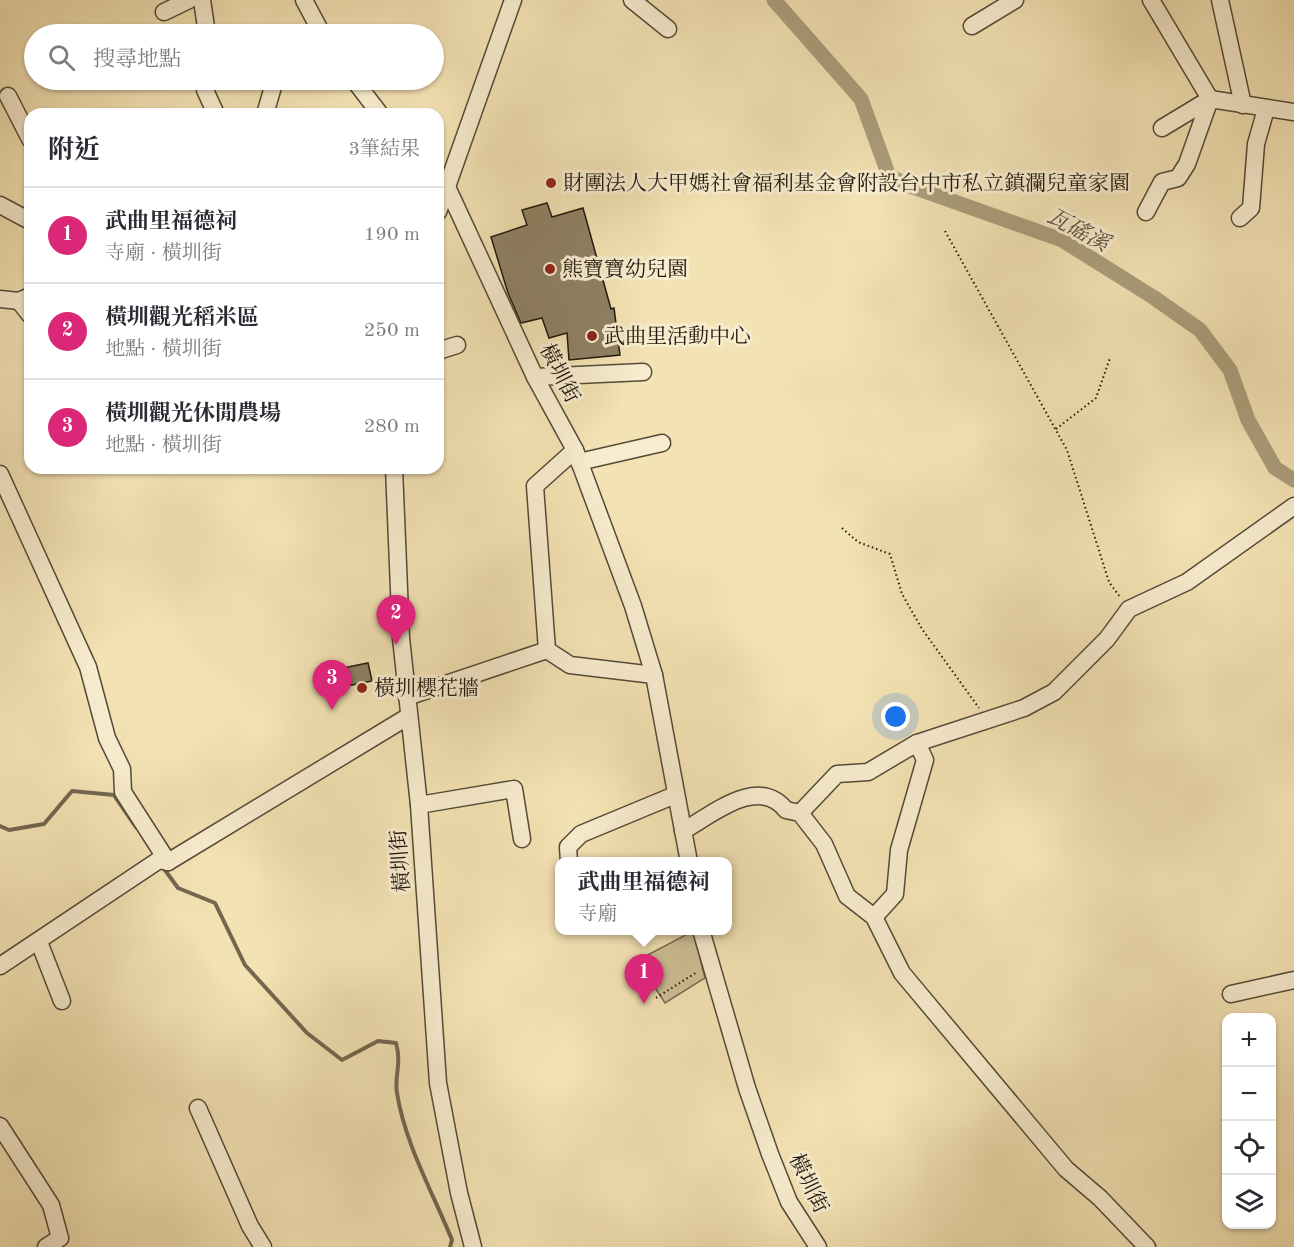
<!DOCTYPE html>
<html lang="zh-TW">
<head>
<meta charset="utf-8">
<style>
  body { margin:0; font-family:"Old Standard TT","Noto Serif TC",serif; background:#f7f7f7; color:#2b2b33 }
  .controls { position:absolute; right:18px; bottom:18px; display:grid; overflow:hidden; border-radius:12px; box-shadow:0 2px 4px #0004 }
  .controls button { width:54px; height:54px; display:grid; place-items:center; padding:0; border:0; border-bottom:2px solid #e1e1e2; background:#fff; color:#2b2b33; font:30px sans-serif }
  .you { position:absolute; left:896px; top:717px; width:21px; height:21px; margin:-15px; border:4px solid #fff; border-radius:50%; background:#1a73e8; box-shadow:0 0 0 9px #1a73e833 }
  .badge { display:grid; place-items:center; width:39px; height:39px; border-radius:50%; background:#db2777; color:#fff; font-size:20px; font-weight:700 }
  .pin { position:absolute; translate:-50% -50px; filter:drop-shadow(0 2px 3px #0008) }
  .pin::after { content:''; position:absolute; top:32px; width:21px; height:18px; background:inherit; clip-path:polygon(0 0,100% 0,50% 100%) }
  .popup { position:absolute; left:555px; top:857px; width:177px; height:78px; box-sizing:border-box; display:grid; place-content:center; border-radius:12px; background:#fff; filter:drop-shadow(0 2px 4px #0005); font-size:20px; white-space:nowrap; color:#7c7c81 }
  .popup b { font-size:22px; color:#2b2b33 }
  .popup::after { content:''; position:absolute; left:50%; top:100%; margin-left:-12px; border:12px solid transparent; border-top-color:#fff }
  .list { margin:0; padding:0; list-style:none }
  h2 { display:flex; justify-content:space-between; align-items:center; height:78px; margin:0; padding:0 24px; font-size:26px }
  h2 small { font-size:20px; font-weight:400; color:#7c7c81 }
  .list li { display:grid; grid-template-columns:39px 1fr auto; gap:18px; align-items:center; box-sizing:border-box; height:96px; padding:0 24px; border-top:2px solid #e1e1e2 }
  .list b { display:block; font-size:22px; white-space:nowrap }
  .list p { margin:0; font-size:20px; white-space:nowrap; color:#7c7c81 }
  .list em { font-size:20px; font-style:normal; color:#7c7c81 }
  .icon { flex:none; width:33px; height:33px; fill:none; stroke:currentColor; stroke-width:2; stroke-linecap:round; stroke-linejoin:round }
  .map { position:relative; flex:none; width:1294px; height:1247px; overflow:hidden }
  .search { position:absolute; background:#fff; box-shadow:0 2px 4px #0004; left:24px; top:24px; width:420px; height:66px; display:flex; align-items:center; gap:15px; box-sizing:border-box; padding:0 21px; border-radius:33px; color:#7c7c81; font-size:22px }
  .panel { position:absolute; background:#fff; box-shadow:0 2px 4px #0004; left:24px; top:108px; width:420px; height:366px; border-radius:18px }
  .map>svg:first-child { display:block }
  .green { fill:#cfbf97; stroke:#786b53; stroke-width:1.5 }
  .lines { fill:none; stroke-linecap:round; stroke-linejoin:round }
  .stream { stroke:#736750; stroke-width:4 }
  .canal { stroke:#ab9d7b; stroke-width:15 }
  .building { fill:#8e8164; stroke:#20170f; stroke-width:1.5 }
  .minor-casing { stroke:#554a38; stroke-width:19 }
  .path { stroke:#20170f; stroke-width:2; stroke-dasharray:1.5 3; stroke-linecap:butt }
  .minor { stroke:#f7ecce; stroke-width:16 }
  .poi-dot { fill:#8f2418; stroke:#f7ecce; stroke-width:2 }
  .labels { text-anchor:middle; stroke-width:6; stroke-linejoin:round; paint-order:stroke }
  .poi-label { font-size:21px; fill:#20170f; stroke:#f7ecce; text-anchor:start }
  .street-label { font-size:21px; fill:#20170f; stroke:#f7ecce }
  .water-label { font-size:22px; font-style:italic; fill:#584d3a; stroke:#f7ecce }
</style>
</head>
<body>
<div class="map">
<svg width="1294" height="1247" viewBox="0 0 1294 1247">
  <rect width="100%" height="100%" fill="#f3e2b3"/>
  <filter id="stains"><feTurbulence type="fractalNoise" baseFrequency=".00333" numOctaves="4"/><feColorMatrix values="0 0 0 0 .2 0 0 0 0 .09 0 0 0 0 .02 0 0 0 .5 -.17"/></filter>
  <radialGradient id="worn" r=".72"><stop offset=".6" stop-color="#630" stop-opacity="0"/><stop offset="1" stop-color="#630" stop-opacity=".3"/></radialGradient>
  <polygon class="green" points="693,931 705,978 665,1003 656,989 646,985 642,958"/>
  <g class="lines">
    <g class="stream">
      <polyline points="0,826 9,830 44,824 72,791 114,795 136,827"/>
      <path d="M162 866 178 888 215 903 245 965 307 1033 342 1060 378 1041 396 1043C402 1064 394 1076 397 1093 405 1144 433 1193 452 1240L450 1247"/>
    </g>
    <polyline class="canal" points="774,0 861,99 889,176 910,186 1062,240 1153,297 1200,330 1230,370 1248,420 1275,468 1294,480"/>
  </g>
  <g class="building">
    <polygon points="547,203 552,217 583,208 611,309 614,308 620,355 569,360 567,333 549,338 542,318 521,323 508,293 491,237 527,225 522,210"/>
    <polygon points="368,663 372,681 337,688 333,670"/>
  </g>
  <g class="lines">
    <defs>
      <g id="minor">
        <polyline points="202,0 207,34"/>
        <polyline points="304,0 322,34"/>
        <polyline points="632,0 668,29"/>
        <polyline points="1151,0 1210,99 1162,128"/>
        <polyline points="1220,0 1243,105"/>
        <polyline points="164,12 189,0"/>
        <polyline points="972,26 1015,0"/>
        <polyline points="205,80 205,90 216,114"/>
        <polyline points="354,80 380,114"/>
        <polyline points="8,96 30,139"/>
        <polyline points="265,114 275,80"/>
        <polyline points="438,180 448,189 535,377 575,450 633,606 654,675 689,862"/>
        <polyline points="0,205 30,221"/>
        <polyline points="438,212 513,0"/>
        <polyline points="1146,212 1162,182 1178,178 1187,164 1210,99 1294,112"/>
        <polyline points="1240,218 1251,208 1256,144 1266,109"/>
        <polyline points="0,299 19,301 30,296"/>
        <polyline points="19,301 30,315"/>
        <polyline points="438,351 457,345"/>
        <polyline points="535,377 643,372"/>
        <polyline points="579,462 662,443"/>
        <polyline points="394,468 401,638 419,805 438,1083 459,1193 473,1247"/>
        <polyline points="0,474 88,667 107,738 122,769 123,792 168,862"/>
        <polyline points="547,650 535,486 575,450"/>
        <polyline points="407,697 547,650 570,665 654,675"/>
        <polyline points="419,805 514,789 522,839"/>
        <polyline points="800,813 837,774 868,772 917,743 1024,708 1054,692 1107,639 1129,609 1187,582 1294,506"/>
        <path d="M683 831C713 814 758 775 786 810L800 813 824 844 847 896 874 917 902 973 1066 1169 1100 1198 1147 1247"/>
        <polyline points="569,862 568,847 581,834 675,795"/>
        <polyline points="874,917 895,894 899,850 925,760 917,743"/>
        <polyline points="701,930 747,1088 770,1154 789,1202 818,1247"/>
        <polyline points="39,942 62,1001"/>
        <polyline points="0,966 159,860 168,862 409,716"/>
        <polyline points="1231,994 1294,980"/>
        <polyline points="198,1108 250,1226 263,1247"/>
        <polyline points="0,1126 51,1205 60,1238 46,1247"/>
      </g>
    </defs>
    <use href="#minor" class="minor-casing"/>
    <g class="path">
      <polyline points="945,231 1067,450 1109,582 1120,597"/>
      <polyline points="1056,429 1096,398 1110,358"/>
      <polyline points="842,528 858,542 890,554 902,594 922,629 979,708"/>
      <polyline points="656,998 697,972"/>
    </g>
    <use href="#minor" class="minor"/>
  </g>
  <g class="poi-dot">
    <circle cx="551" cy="183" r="6"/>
    <circle cx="550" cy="269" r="6"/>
    <circle cx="592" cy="336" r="6"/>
    <circle cx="362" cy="688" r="6"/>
  </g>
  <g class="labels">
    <g class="poi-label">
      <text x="563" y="190">財團法人大甲媽社會福利基金會附設台中市私立鎮瀾兒童家園</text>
      <text x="562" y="276">熊寶寶幼兒園</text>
      <text x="604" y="343">武曲里活動中心</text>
      <text x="374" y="695">橫圳櫻花牆</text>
    </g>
    <g class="street-label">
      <text transform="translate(560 373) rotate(63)" y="7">橫圳街</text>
      <text transform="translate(400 861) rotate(-94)" y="7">橫圳街</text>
      <text transform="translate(809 1183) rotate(64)" y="7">橫圳街</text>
    </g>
    <g class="water-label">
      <text transform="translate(1079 229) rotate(28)" y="8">瓦磘溪</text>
    </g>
  </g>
  <rect width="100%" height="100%" filter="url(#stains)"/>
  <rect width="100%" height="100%" fill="url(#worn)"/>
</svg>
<div class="controls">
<button>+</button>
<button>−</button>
<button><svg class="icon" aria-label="locate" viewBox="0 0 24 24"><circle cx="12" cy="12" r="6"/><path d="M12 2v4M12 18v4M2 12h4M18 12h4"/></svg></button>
<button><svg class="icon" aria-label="layers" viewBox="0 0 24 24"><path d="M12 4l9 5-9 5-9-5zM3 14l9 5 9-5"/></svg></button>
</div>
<div class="you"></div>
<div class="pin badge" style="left:644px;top:1004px">1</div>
<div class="popup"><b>武曲里福德祠</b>寺廟</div>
<div class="pin badge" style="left:396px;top:645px">2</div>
<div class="pin badge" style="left:332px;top:710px">3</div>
<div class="search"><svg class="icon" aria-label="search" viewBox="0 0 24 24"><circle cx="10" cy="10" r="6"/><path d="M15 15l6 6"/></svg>搜尋地點</div>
<section class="panel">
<h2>附近<small>3筆結果</small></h2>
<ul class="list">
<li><span class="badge">1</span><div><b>武曲里福德祠</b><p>寺廟 · 橫圳街</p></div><em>190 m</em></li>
<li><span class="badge">2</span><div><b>橫圳觀光稻米區</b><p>地點 · 橫圳街</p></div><em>250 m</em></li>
<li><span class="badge">3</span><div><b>橫圳觀光休閒農場</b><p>地點 · 橫圳街</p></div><em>280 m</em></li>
</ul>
</section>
</div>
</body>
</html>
